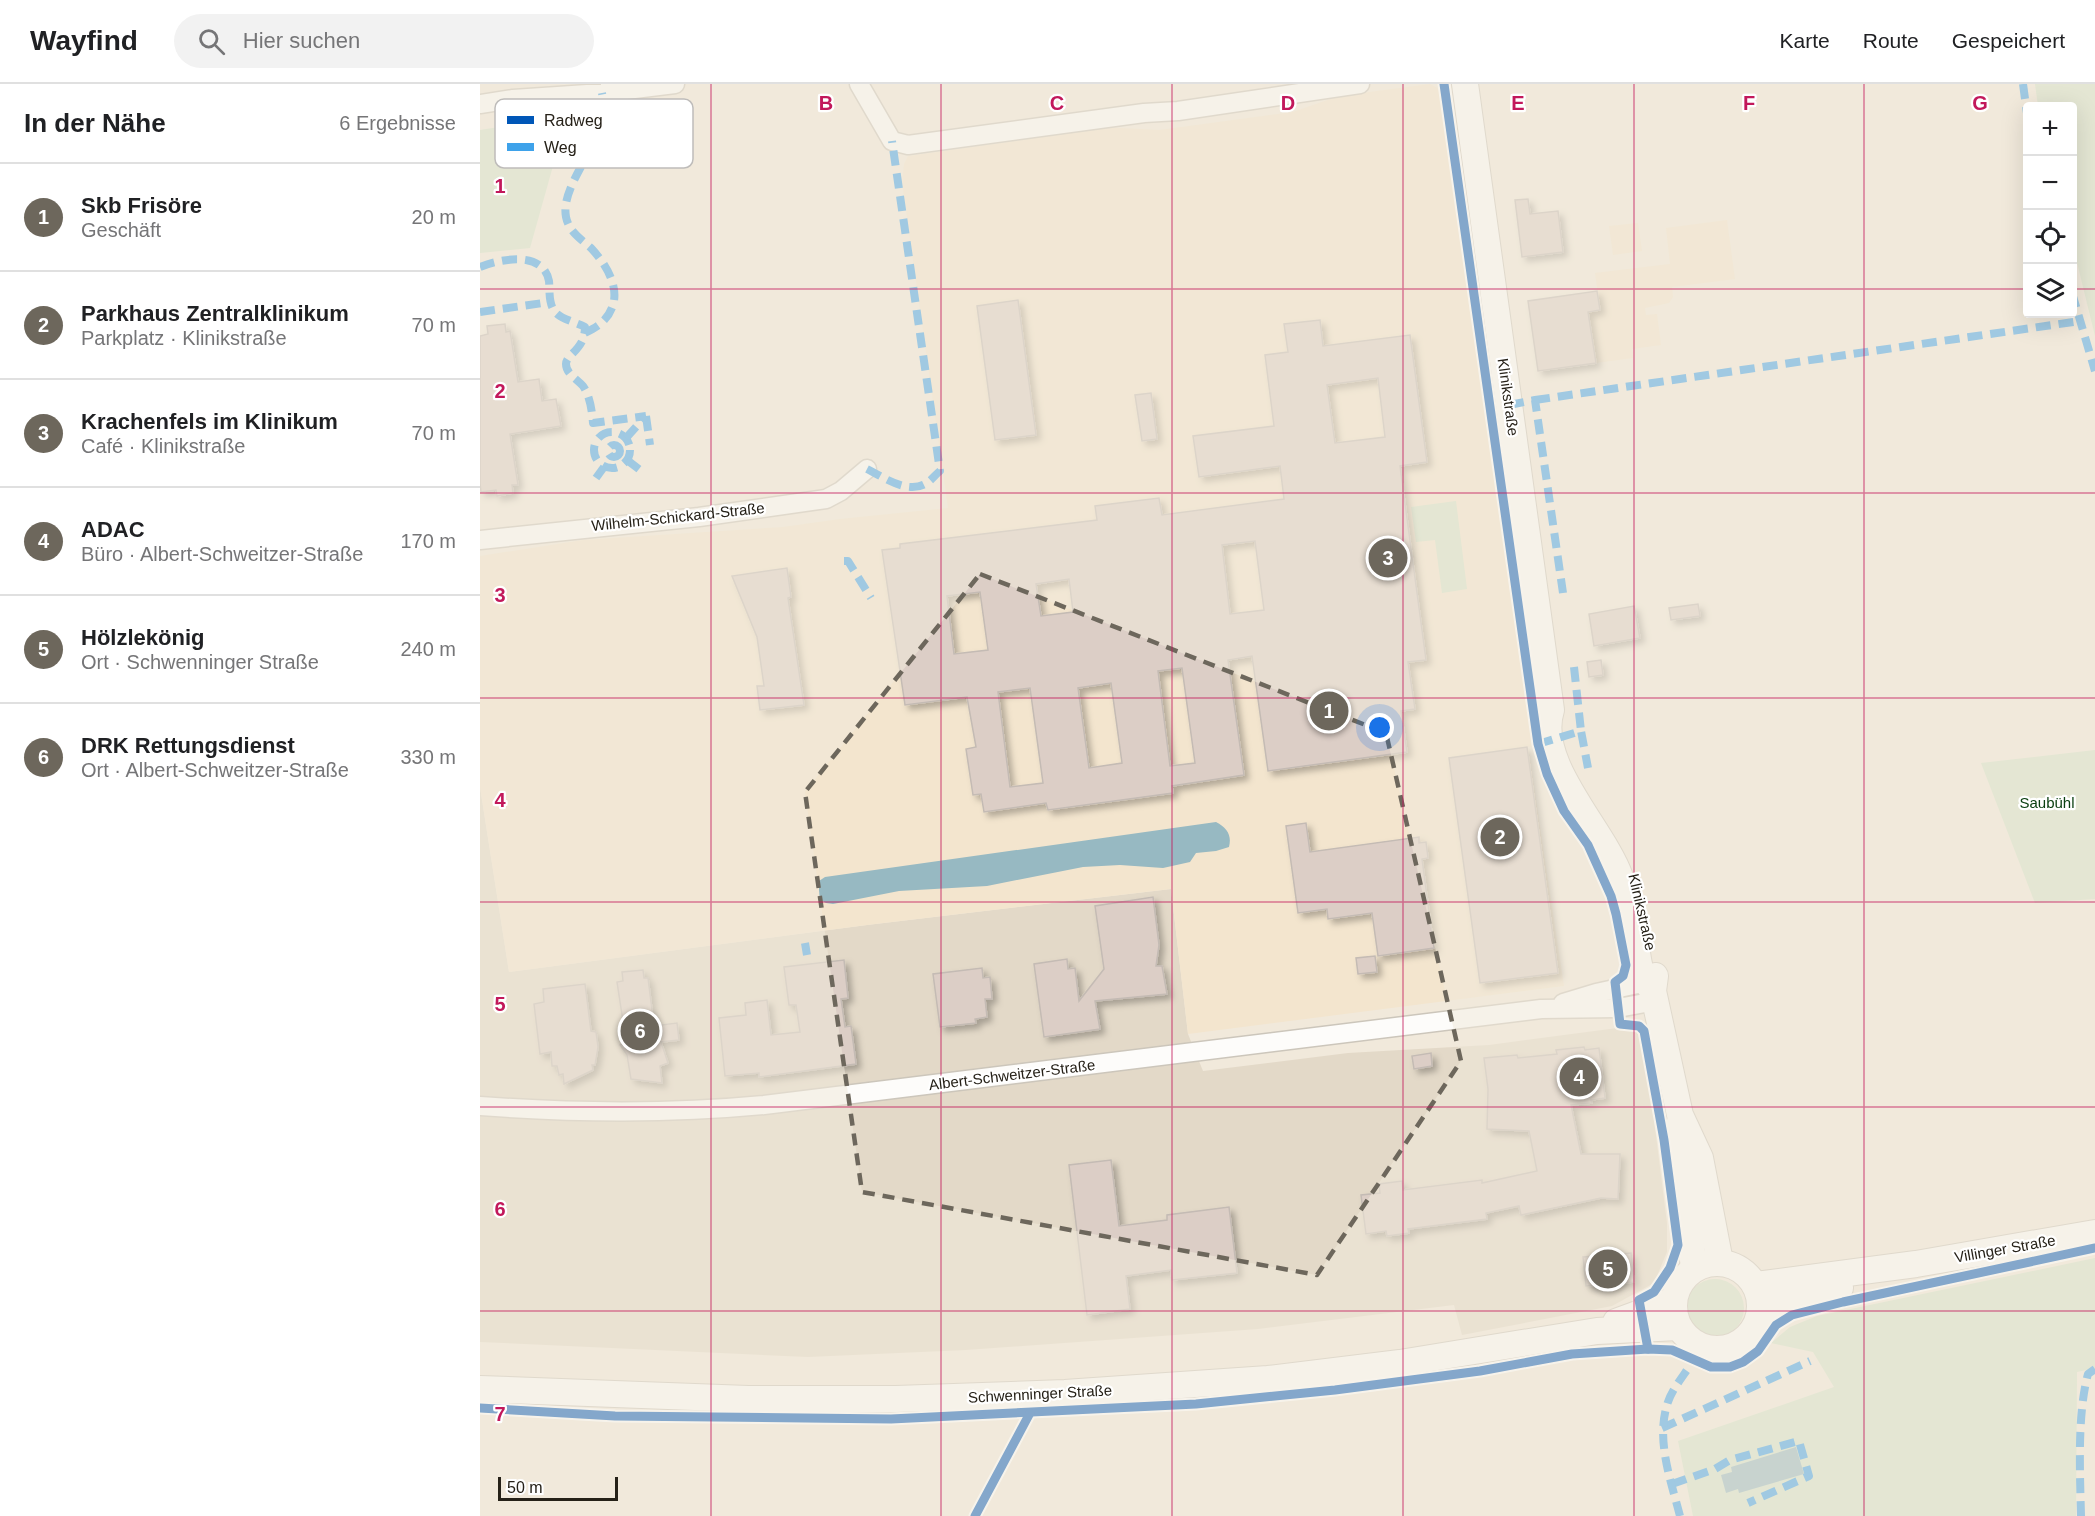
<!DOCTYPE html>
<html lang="de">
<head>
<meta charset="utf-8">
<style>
  body { margin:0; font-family:Arial,sans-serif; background:#f2f2f2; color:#202124 }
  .controls { position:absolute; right:18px; top:18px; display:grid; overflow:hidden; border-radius:6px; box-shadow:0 6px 24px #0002 }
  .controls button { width:54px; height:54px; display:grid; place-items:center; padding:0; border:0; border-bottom:2px solid #e0e0e0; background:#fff; color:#202124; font:30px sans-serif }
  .scale { position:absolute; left:18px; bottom:15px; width:120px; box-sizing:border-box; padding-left:6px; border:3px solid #262118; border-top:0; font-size:16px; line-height:21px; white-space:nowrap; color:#262118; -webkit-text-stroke:4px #fff; paint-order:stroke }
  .you { position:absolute; left:900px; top:644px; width:21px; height:21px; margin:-15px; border:4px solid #fff; border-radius:50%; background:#1a73e8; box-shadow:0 0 0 9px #1a73e833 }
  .badge { display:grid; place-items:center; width:39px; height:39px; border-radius:50%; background:#6d675c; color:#fff; font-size:20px; font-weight:700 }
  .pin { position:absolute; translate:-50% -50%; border:3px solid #fff; box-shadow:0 2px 6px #0006 }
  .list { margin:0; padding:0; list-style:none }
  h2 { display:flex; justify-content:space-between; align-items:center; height:78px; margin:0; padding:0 24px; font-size:26px }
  h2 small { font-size:20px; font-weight:400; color:#757577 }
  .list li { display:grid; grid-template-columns:39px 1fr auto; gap:18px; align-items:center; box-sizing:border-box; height:108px; padding:0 24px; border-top:2px solid #e0e0e0 }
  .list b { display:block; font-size:22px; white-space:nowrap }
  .list p { margin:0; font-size:20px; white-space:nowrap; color:#757577 }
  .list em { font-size:20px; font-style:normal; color:#757577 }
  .icon { flex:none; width:33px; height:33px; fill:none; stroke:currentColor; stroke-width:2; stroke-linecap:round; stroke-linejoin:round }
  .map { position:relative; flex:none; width:1615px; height:1432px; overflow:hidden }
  header { display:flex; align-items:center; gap:36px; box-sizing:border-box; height:84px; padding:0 30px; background:#fff; border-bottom:2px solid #e0e0e0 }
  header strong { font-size:28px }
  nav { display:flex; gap:33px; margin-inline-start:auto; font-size:21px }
  .search { width:420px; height:54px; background:#f2f2f2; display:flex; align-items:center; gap:15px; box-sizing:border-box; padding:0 21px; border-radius:33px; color:#757577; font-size:22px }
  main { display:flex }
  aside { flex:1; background:#fff }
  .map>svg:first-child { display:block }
  .commercial { fill:#e3d9c8 }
  .built { fill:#f3e5ce }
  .green { fill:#d4e3ca }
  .water { fill:#97b9c2 }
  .building { fill:#dccec6; stroke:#c4bbb4; stroke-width:1.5; fill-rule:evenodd; filter:url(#shadow) }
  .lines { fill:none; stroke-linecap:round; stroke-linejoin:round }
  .street-casing { stroke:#ccc6bb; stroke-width:21 }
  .secondary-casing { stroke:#ccc6bb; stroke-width:28 }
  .street { stroke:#fdfcfa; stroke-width:18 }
  .secondary { stroke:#fdfcfa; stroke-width:26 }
  .quiet { stroke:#3ea2ea; stroke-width:8; stroke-dasharray:15 8; stroke-linecap:butt }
  .cycleway-casing { stroke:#fff; stroke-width:13 }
  .cycleway { stroke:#0057b8; stroke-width:9 }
  .marked { fill:none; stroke:#6d675c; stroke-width:4.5; stroke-dasharray:12 8; stroke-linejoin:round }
  .grid { fill:none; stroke:#c2185b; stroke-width:1.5; stroke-opacity:0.55 }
  .labels { text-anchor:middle; stroke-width:4.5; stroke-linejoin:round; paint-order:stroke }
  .street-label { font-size:15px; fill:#262118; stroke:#fff }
  .park-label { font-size:15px; fill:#0b4011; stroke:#fff }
  .key { fill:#fff; stroke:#bebcba; stroke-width:1.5 }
  .key-label { font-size:16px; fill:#262118 }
  .grid-label { font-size:20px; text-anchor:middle; font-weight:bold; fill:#c2185b; stroke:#fff; stroke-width:4.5; stroke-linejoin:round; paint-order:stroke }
</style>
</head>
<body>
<header>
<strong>Wayfind</strong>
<div class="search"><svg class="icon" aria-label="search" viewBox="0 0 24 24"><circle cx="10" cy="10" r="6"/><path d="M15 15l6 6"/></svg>Hier suchen</div>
<nav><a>Karte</a><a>Route</a><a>Gespeichert</a></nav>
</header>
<main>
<aside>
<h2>In der Nähe<small>6 Ergebnisse</small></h2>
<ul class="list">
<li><span class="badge">1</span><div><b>Skb Frisöre</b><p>Geschäft</p></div><em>20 m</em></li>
<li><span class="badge">2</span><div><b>Parkhaus Zentralklinikum</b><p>Parkplatz · Klinikstraße</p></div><em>70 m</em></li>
<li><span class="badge">3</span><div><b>Krachenfels im Klinikum</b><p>Café · Klinikstraße</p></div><em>70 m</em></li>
<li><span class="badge">4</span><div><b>ADAC</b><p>Büro · Albert-Schweitzer-Straße</p></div><em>170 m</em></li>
<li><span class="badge">5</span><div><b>Hölzlekönig</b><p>Ort · Schwenninger Straße</p></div><em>240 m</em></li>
<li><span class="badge">6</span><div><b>DRK Rettungsdienst</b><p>Ort · Albert-Schweitzer-Straße</p></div><em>330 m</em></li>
</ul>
</aside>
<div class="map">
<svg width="1615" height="1432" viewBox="0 0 1615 1432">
  <defs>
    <filter id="shadow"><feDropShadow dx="4.5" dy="4.5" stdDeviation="3" flood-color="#0004"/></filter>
  </defs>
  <rect width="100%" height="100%" fill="#f1e9db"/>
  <polygon class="commercial" points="0,703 29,888 387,841 691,805 708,950 723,987 868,969 1009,961 1145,943 1163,949 1187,1139 1187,1168 1174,1199 1132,1222 982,1251 974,1221 778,1245 486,1266 328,1273 0,1258"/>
  <g class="built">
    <polygon points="950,0 961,6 1055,662 1048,663 1084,902 708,950 691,805 387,841 29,888 0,703 0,472 103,456 303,443 360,435 468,424 422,98 424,80 428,72 548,55 567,50 621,43 679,46 813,28 859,12"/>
    <polygon points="1247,136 1255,195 1192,203 1193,213 1189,219 1165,224 1166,231 1177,230 1181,261 1152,265 1153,274 1116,279 1108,228 1120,226 1115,189 1190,180 1186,144"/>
    <polygon points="1158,139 1162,167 1133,171 1129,142"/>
  </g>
  <g class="green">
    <polygon points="1555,0 1615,0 1615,252 1593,162 1592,22 1558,22"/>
    <polygon points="87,32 50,164 0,169 0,46"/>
    <polygon points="976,417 987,505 962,509 955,456 936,458 931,423"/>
    <polygon points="1615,666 1615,815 1555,819 1501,679"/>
    <polygon points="1615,1174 1615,1284 1597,1288 1596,1432 1213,1432 1198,1357 1354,1303 1333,1268 1291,1259 1310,1243 1337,1232"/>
    <circle cx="1235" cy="1224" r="29"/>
  </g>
  <g class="water">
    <path d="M736 738C747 744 752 751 749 763L736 767 716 769 710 778 683 784 640 781 603 783 507 802 419 807 353 820 346 819 339 815V797L345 793Z"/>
    <polygon points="1316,1363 1324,1390 1259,1409 1258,1405 1246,1409 1241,1391 1252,1388 1251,1383"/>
  </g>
  <g class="building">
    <polygon points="1048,115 1050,130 1078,127 1083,168 1042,173 1035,116"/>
    <polygon points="1117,207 1120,226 1108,228 1116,279 1058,287 1048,217"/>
    <polygon points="538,216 556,351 515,356 497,222"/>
    <path d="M840 236 843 262 930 251 947 378 920 382 946 576 928 578 935 625 921 627 927 668 788 687 772 572 748 576 764 691 692 702 693 709 568 726 566 719 504 728 501 710 493 711 486 665 496 663 487 613 425 621 402 466 420 464V460L617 436 615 422 679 414 682 431 804 415 800 382 719 393 713 352 794 342 785 271 808 268 804 240ZM898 294 905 353 855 359 847 301ZM775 457 784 526 750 530 742 461ZM589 495 593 528 561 532 556 500ZM500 508 508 566 474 570 467 512ZM702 584 715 679 690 682 678 587ZM631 599 642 679 609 684 598 604ZM550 604 563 699 530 703 518 608Z"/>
    <polygon points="25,240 26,248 30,247 38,298 59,295 62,317 76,315 81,342 30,350 38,401 32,401 33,409 17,412 16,406 1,408 0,399 0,252 8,250 7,242"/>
    <polygon points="671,309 677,355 662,357 655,311"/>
    <polygon points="307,484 311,513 308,514 324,621 280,626 277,602 284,602 277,553 252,492"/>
    <polygon points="1218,520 1220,532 1191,536 1189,524"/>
    <polygon points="1154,522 1160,554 1114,562 1109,530"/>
    <polygon points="1121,576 1123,591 1109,593 1107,578"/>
    <polygon points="1047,663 1078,889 1000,899 969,674"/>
    <polygon points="826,739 830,768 939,753 939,759 946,758 948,774 942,775 954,864 898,872 892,829 848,835 847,825 818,829 806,742"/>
    <polygon points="673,813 679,861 676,882 682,882 687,910 615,917 620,945 564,953 554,880 587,875 588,885 595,884 599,917 624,885 615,822"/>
    <polygon points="895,872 897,888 878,890 876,874"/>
    <polygon points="364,876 368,914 361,915 365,943 371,942 376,980 279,993 279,989 245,992 239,934 266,931 265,919 287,916 291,951 320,948 316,921 309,921 304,883"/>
    <polygon points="502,884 503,894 510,893 512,915 505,915 507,933 495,935 496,939 460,943 453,890"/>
    <polygon points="163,886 164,894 168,894 174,942 197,939 199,956 181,958 188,979 180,982 182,999 151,995 147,971 140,961 146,957 137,898 143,897 142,888"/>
    <polygon points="105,900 111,947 116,948 118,963 115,981 112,981 113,986 84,1000 83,990 79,991 77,982 72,982 71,968 60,970 54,920 64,918 63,905"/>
    <polygon points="1104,963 1105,966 1119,964 1125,1014 1111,1016 1112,1019 1091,1021 1101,1070 1140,1070 1138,1115 1121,1114 1041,1131 1039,1122 1006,1129 1007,1135 928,1145 929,1149 907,1152 906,1147 886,1150 881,1111 900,1109 899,1100 922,1097 923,1106 1002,1096 1002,1099 1057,1087 1049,1047 1007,1045 1008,1005 1004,974 1037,971 1038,974 1077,970 1076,966"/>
    <polygon points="951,969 952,982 934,985 932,972"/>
    <polygon points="631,1076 639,1142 687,1136 687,1131 749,1123 757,1189 692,1196 691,1186 646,1192 650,1225 607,1231 589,1081"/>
    <polygon points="1151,1169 1154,1198 1106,1202 1103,1173"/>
  </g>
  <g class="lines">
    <defs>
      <g id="street">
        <polyline points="379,0 412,57 428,61 664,29 698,27 880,0"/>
        <polyline points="0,20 33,15 122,9 195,0"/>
        <polyline points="0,456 219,433 346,415 361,407 387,385"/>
        <polyline points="1083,919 1116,909 1167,898"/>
        <path d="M0 1022C95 1029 189 1030 284 1021L1061 925 1138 924 1176 917"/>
      </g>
      <g id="secondary">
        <path d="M985 0 1071 626C1054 679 1123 745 1140 793 1148 815 1151 838 1156 861 1157 869 1158 879 1161 888 1163 894 1169 901 1173 907"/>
        <polyline points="1175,892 1173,907 1200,1031 1220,1074 1240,1178"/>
        <polyline points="1199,1041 1199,1064 1214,1184"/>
        <circle cx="1237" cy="1222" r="43"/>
        <polyline points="1276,1201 1436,1180 1615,1149"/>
        <polyline points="1281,1229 1326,1213 1360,1204"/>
        <polyline points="1136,1238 1193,1217"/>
        <polyline points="0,1305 268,1315 416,1315 585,1309 788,1295 920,1279 1117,1247 1198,1243"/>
      </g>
    </defs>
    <use href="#street" class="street-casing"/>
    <use href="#secondary" class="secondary-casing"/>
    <use href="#street" class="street"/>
    <use href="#secondary" class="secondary"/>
    <g class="quiet">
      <polyline points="1543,0 1548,37"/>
      <path d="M0 183C20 175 63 166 69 197 70 208 68 220 76 229 83 236 96 238 105 243 105 266 86 270 86 280 86 290 97 295 103 302 110 312 112 327 113 339L166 332"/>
      <polyline points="1592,209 1615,287"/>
      <polyline points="0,228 70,218"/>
      <path d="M105 249C119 242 128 236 133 221 139 201 125 179 111 164 101 155 89 148 86 133 80 102 121 62 124 27 125 22 123 15 122 9"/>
      <polyline points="1055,316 1600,237"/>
      <polyline points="1029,321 1055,316 1083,509"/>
      <polyline points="166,332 170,361"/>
      <circle cx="132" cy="366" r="18"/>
      <polyline points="146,354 166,332"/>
      <circle cx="134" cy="367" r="6"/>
      <polyline points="147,376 164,389"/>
      <path d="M387 385C403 393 427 410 445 400 451 397 455 391 460 387L412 57"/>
      <polyline points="116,394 124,383"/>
      <polyline points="364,477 368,477 391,514"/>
      <polyline points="1094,583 1101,647"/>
      <polyline points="1058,660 1101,647 1108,684"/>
      <polyline points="325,859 327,871"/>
      <polyline points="1182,1344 1330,1277"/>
      <polyline points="1192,1400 1235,1385 1250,1376 1319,1357 1329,1392 1268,1419"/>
      <path d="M1200 1432C1191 1397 1176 1357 1187 1321 1191 1306 1205 1290 1213 1277"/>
      <path d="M1601 1432C1600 1390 1597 1330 1608 1290L1615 1285"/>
    </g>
    <defs>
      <g id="cycleway">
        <polyline points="964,0 1058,660 1067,690 1084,727 1108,761 1131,812 1136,830 1146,881 1143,892 1135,898 1140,940 1159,942 1164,947 1184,1056 1198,1161 1190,1184 1174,1208 1159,1216 1168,1265"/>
        <polyline points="0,1324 135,1332 411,1335 716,1320 855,1306 1000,1287 1092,1270 1168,1265 1192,1266 1231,1283 1250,1283 1263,1278 1278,1267 1296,1241 1312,1231 1363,1218 1615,1164"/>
        <polyline points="495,1432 550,1329"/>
      </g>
    </defs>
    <use href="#cycleway" class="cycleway-casing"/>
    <use href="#cycleway" class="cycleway"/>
  </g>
  <path d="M0 0H1615V1432H0ZM500 490 906 649 981 977 837 1191 382 1108 325 708Z" fill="#f1e9db" fill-opacity=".55" fill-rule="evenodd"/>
  <path class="marked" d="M500 490 906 649 981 977 837 1191 382 1108 325 708Z"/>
  <path class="grid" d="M231 0V1432M461 0V1432M692 0V1432M923 0V1432M1154 0V1432M1384 0V1432M0 205H1548M1592 205H1615M0 409H1615M0 614H1615M0 818H1615M0 1023H1615M0 1227H1615"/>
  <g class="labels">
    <g class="street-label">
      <text transform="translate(1028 313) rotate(82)" y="5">Klinikstraße</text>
      <text transform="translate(198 433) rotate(-6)" y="5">Wilhelm-Schickard-Straße</text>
      <text transform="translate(1162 828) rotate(77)" y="5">Klinikstraße</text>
      <text transform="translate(532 991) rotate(-7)" y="5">Albert-Schweitzer-Straße</text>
      <text transform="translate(1525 1165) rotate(-10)" y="5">Villinger Straße</text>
      <text transform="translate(560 1310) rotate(-3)" y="5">Schwenninger Straße</text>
    </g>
    <g class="park-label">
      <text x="1567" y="724">Saubühl</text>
    </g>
  </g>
  <rect x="15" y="15" width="198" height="69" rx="9" class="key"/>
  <rect x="27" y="32" width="27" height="8" fill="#0057b8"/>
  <rect x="27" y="59" width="27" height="8" fill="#3ea2ea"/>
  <g class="key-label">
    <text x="64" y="42">Radweg</text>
    <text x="64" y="69">Weg</text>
  </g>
  <g class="grid-label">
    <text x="346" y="26">B</text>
    <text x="577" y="26">C</text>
    <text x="808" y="26">D</text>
    <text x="1038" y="26">E</text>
    <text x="1269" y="26">F</text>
    <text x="1500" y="26">G</text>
    <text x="20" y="109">1</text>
    <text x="20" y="314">2</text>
    <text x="20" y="518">3</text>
    <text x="20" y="723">4</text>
    <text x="20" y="927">5</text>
    <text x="20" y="1132">6</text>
    <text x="20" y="1337">7</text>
  </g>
</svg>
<div class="controls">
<button>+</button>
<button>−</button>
<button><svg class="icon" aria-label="locate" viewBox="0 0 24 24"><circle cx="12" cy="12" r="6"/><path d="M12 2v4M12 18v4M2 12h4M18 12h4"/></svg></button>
<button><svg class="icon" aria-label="layers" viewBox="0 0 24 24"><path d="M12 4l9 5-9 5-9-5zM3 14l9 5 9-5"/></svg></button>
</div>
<div class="scale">50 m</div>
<div class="you"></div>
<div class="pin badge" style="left:849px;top:627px">1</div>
<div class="pin badge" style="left:1020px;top:753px">2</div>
<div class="pin badge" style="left:908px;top:474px">3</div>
<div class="pin badge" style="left:1099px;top:993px">4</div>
<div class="pin badge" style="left:1128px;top:1185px">5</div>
<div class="pin badge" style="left:160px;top:947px">6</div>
</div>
</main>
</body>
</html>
